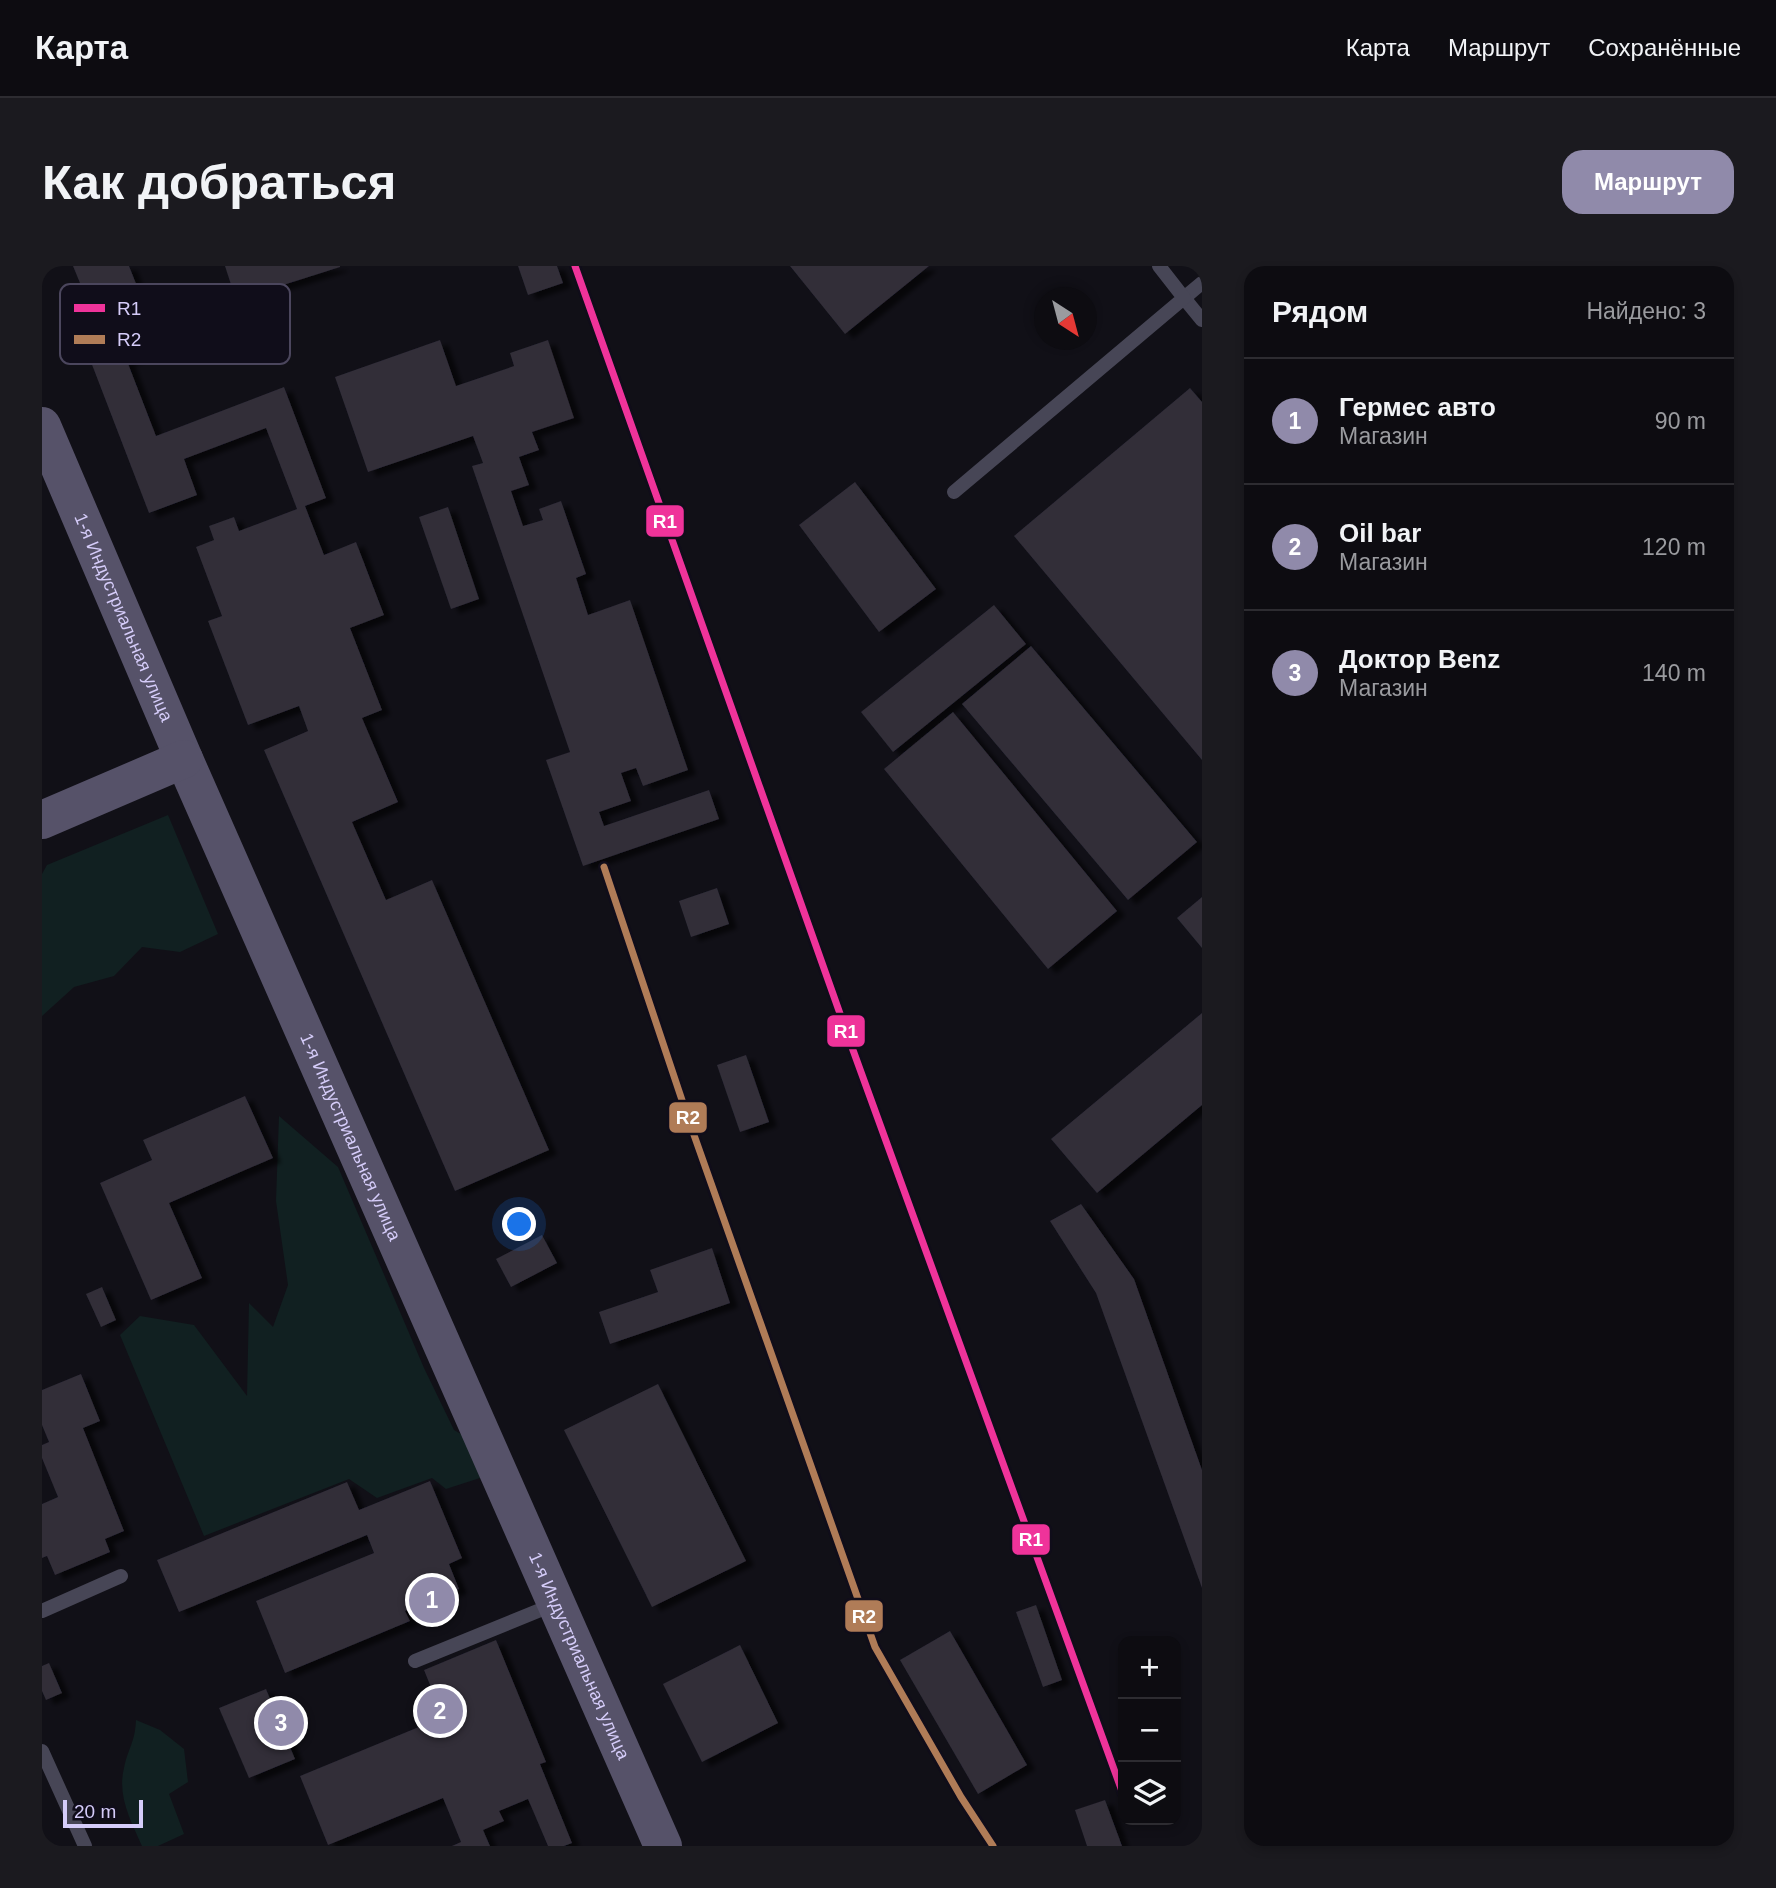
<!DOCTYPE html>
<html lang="ru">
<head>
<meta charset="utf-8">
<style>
  body { margin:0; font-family:Arial,sans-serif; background:#1b1a1f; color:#f1f3f6 }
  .controls { position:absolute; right:21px; bottom:21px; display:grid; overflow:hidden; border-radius:14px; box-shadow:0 4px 10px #0003 }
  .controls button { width:63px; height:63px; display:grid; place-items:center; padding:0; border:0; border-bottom:2px solid #2d2c31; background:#0d0c11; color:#f1f3f6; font:35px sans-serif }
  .compass { position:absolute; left:992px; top:21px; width:63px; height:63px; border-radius:50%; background:#0d0c11; box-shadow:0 4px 10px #0003; rotate:144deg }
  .scale { position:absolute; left:21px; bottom:18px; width:80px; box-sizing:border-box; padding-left:7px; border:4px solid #d5ccf9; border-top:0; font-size:19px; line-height:24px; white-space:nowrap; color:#d5ccf9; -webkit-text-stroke:5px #100d1a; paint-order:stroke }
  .you { position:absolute; left:478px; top:959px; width:24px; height:24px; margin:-18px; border:5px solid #fff; border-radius:50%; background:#1a73e8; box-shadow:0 0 0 10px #1a73e833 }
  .badge { display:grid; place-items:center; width:46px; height:46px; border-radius:50%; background:#908aaa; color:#fff; font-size:23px; font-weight:700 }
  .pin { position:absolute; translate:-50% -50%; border:4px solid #fff; box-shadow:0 2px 7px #0006 }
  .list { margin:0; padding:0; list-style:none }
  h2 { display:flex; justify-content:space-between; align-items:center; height:91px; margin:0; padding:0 28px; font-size:30px }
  h2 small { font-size:23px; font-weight:400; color:#9a9b9f }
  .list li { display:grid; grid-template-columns:46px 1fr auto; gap:21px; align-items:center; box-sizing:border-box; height:126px; padding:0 28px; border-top:2px solid #2d2c31 }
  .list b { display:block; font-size:26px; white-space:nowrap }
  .list p { margin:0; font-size:23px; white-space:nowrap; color:#9a9b9f }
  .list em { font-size:23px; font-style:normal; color:#9a9b9f }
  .icon { flex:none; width:38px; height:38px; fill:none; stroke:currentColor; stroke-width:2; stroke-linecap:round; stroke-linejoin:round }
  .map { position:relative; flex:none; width:1160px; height:1580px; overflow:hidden; border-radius:21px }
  header { display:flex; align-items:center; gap:42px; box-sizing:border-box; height:98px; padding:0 35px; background:#0d0c11; border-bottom:2px solid #2d2c31 }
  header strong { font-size:33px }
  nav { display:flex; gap:38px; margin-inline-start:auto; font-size:24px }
  .intro { display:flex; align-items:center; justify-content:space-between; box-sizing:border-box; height:168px; padding:0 42px }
  h1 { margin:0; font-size:49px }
  .button { padding:18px 32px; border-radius:21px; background:#908aaa; color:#fff; font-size:24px; font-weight:700 }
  main { display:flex; gap:42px; padding:0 42px }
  aside { flex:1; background:#0d0c11; border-radius:21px; box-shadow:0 4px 10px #0003 }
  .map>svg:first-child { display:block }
  .green { fill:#112021 }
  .building { fill:#302d39; filter:url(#shadow) }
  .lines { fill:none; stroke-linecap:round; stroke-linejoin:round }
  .lane { stroke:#474656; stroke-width:14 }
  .secondary { stroke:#565269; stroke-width:38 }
  .rail-1-casing { stroke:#100d1a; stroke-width:12 }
  .rail-2-casing { stroke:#100d1a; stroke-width:12 }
  .rail-1 { stroke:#ef339a; stroke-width:7 }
  .rail-2 { stroke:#b07c57; stroke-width:7 }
  .labels { text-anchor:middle; stroke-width:7; stroke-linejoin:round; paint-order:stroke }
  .street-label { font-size:18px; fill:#d5ccf9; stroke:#100d1a }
  .key { fill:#100d1a; stroke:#4b465d; stroke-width:2 }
  .key-label { font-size:19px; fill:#d5ccf9 }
  .line-badge { stroke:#100d1a; stroke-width:2.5 }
  .badge-label { font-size:19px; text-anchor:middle; font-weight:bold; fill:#fff }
</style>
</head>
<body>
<header>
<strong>Карта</strong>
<nav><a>Карта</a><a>Маршрут</a><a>Сохранённые</a></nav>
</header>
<div class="intro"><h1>Как добраться</h1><a class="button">Маршрут</a></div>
<main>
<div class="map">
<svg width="1160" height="1580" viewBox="0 0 1160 1580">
  <defs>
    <filter id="shadow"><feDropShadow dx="8" dy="4.5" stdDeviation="2" flood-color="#0009"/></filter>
  </defs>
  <rect width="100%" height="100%" fill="#111017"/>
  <g class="green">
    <polygon points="126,549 176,668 138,686 100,681 72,710 32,721 0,750 0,608 5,599"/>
    <polygon points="237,850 296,901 382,1102 412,1164 429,1174 441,1211 404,1223 390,1212 335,1232 307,1213 162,1270 78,1069 98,1050 152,1059 205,1130 207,1037 231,1061 246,1019 234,935"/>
    <path d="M94 1454 118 1464 142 1483 146 1516 127 1528 142 1568 116 1580H100C89 1555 75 1530 82 1502 86 1482 93 1477 94 1454Z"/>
  </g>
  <g class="building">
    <polygon points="31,0 87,0 108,53 61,73"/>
    <polygon points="183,0 298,0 298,1 194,34"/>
    <polygon points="476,0 515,0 521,17 486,29"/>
    <polygon points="748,0 887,0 803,68"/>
    <polygon points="168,36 177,60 85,95 114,170 242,121 284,232 263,240 282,289 314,276 342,349 308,362 340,444 320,452 356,536 310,556 344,634 390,614 507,884 413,925 222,484 266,465 257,440 206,459 166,355 180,350 154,281 172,274 167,260 192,251 197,265 255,243 224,162 142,193 155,229 107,247 44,83"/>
    <polygon points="398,74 414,120 472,100 468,87 506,74 532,152 490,166 497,184 477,191 487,219 469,225 481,260 501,254 497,243 519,235 544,308 534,312 546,349 588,334 646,504 601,520 594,502 579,507 589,535 557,546 562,560 667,524 677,553 541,600 504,494 528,486 430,200 441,197 431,170 326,206 293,111"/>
    <polygon points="1148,122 1160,136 1160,494 972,270"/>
    <polygon points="813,216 894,323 837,366 757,259"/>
    <polygon points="406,241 437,333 409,343 377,251"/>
    <polygon points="952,339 984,378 851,486 819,446"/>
    <polygon points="989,380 1155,576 1086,634 920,438"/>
    <polygon points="911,446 1075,645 1006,703 842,503"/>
    <polygon points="675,622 687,658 649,671 637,635"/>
    <polygon points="1160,631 1160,682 1135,652"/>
    <polygon points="1160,747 1160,839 1055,927 1009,873"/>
    <polygon points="704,789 727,856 698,866 675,799"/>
    <polygon points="203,830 231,892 127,937 160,1012 109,1034 58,917 110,894 101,874"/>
    <polygon points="1039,938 1092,1013 1160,1204 1160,1322 1054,1027 1008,955"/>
    <polygon points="500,969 515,997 469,1021 454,993"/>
    <polygon points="670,982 688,1037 568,1078 557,1046 616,1026 608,1004"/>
    <polygon points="60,1021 74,1054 59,1061 44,1028"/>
    <polygon points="39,1108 58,1155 41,1162 82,1265 63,1273 68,1286 13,1309 5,1290 0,1292 0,1238 16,1231 0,1192 0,1179 7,1176 0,1159 0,1124"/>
    <polygon points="616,1118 704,1295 610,1341 522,1164"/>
    <polygon points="388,1215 420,1292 407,1298 417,1323 363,1345 368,1355 243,1407 214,1335 332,1287 325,1269 137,1346 115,1294 305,1216 317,1244"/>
    <polygon points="994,1339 1020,1414 1001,1421 974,1346"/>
    <polygon points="908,1365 985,1499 936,1528 858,1394"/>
    <polygon points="454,1374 504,1496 498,1498 530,1577 522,1580 506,1580 486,1533 457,1545 462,1555 441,1564 448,1580 410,1580 419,1576 401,1532 286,1579 258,1510 401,1451 382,1404"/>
    <polygon points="698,1379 736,1457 660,1496 621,1418"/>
    <polygon points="7,1397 20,1427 4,1434 0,1425 0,1400"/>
    <polygon points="224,1423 253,1493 207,1512 177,1442"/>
    <polygon points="1063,1534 1080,1580 1045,1580 1033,1544"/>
  </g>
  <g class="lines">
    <g class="lane">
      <polyline points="1160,17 1142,32 1160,54"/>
      <polyline points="912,226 1142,32 1117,0"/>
      <polyline points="0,1345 79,1310"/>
      <polyline points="373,1395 513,1338"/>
      <polyline points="0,1485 43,1580"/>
    </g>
    <g class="secondary">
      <path id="s1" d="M0 160 142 493 621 1580"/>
      <polyline points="0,554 142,493"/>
    </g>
    <defs>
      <polyline id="rail-1" points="533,0 807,773 1081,1528"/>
      <polyline id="rail-2" points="562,601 646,852 833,1381 919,1531 951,1580"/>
    </defs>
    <use href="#rail-1" class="rail-1-casing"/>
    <use href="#rail-2" class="rail-2-casing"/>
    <use href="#rail-1" class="rail-1"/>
    <use href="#rail-2" class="rail-2"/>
  </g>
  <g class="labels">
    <g class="street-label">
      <text dy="6" stroke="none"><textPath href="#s1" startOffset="208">1-я Индустриальная улица</textPath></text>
      <text dy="6" stroke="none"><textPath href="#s1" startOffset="775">1-я Индустриальная улица</textPath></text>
      <text dy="6" stroke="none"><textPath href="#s1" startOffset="1342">1-я Индустриальная улица</textPath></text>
    </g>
  </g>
  <rect x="18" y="18" width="230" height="80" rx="10" class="key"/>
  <rect x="32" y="38" width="31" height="8" fill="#ef339a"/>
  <rect x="32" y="69" width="31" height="9" fill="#b07c57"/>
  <g class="key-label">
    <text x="75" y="49">R1</text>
    <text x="75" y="80">R2</text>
  </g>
  <g class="line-badge">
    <rect x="603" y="238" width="40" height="34" rx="7" fill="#ef339a"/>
    <rect x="784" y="748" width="40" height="34" rx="7" fill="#ef339a"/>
    <rect x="626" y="835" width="40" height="33" rx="7" fill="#b07c57"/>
    <rect x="969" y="1257" width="40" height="33" rx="7" fill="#ef339a"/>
    <rect x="802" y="1333" width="40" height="34" rx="7" fill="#b07c57"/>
  </g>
  <g class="badge-label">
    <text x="623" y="262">R1</text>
    <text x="804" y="772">R1</text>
    <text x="646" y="858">R2</text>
    <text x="989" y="1280">R1</text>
    <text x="822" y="1357">R2</text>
  </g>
</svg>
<div class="controls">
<button>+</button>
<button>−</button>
<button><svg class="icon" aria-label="layers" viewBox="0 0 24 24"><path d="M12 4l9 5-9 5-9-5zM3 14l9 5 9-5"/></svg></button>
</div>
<svg class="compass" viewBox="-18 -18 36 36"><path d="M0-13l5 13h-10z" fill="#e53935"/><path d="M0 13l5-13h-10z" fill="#9a9b9f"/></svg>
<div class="scale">20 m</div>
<div class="you"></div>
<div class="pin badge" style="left:390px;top:1334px">1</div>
<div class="pin badge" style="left:398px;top:1445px">2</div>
<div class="pin badge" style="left:239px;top:1457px">3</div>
</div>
<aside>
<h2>Рядом<small>Найдено: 3</small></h2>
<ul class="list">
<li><span class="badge">1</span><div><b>Гермес авто</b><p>Магазин</p></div><em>90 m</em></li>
<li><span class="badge">2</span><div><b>Oil bar</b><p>Магазин</p></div><em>120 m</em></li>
<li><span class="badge">3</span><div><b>Доктор Benz</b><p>Магазин</p></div><em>140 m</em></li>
</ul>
</aside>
</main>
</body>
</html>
